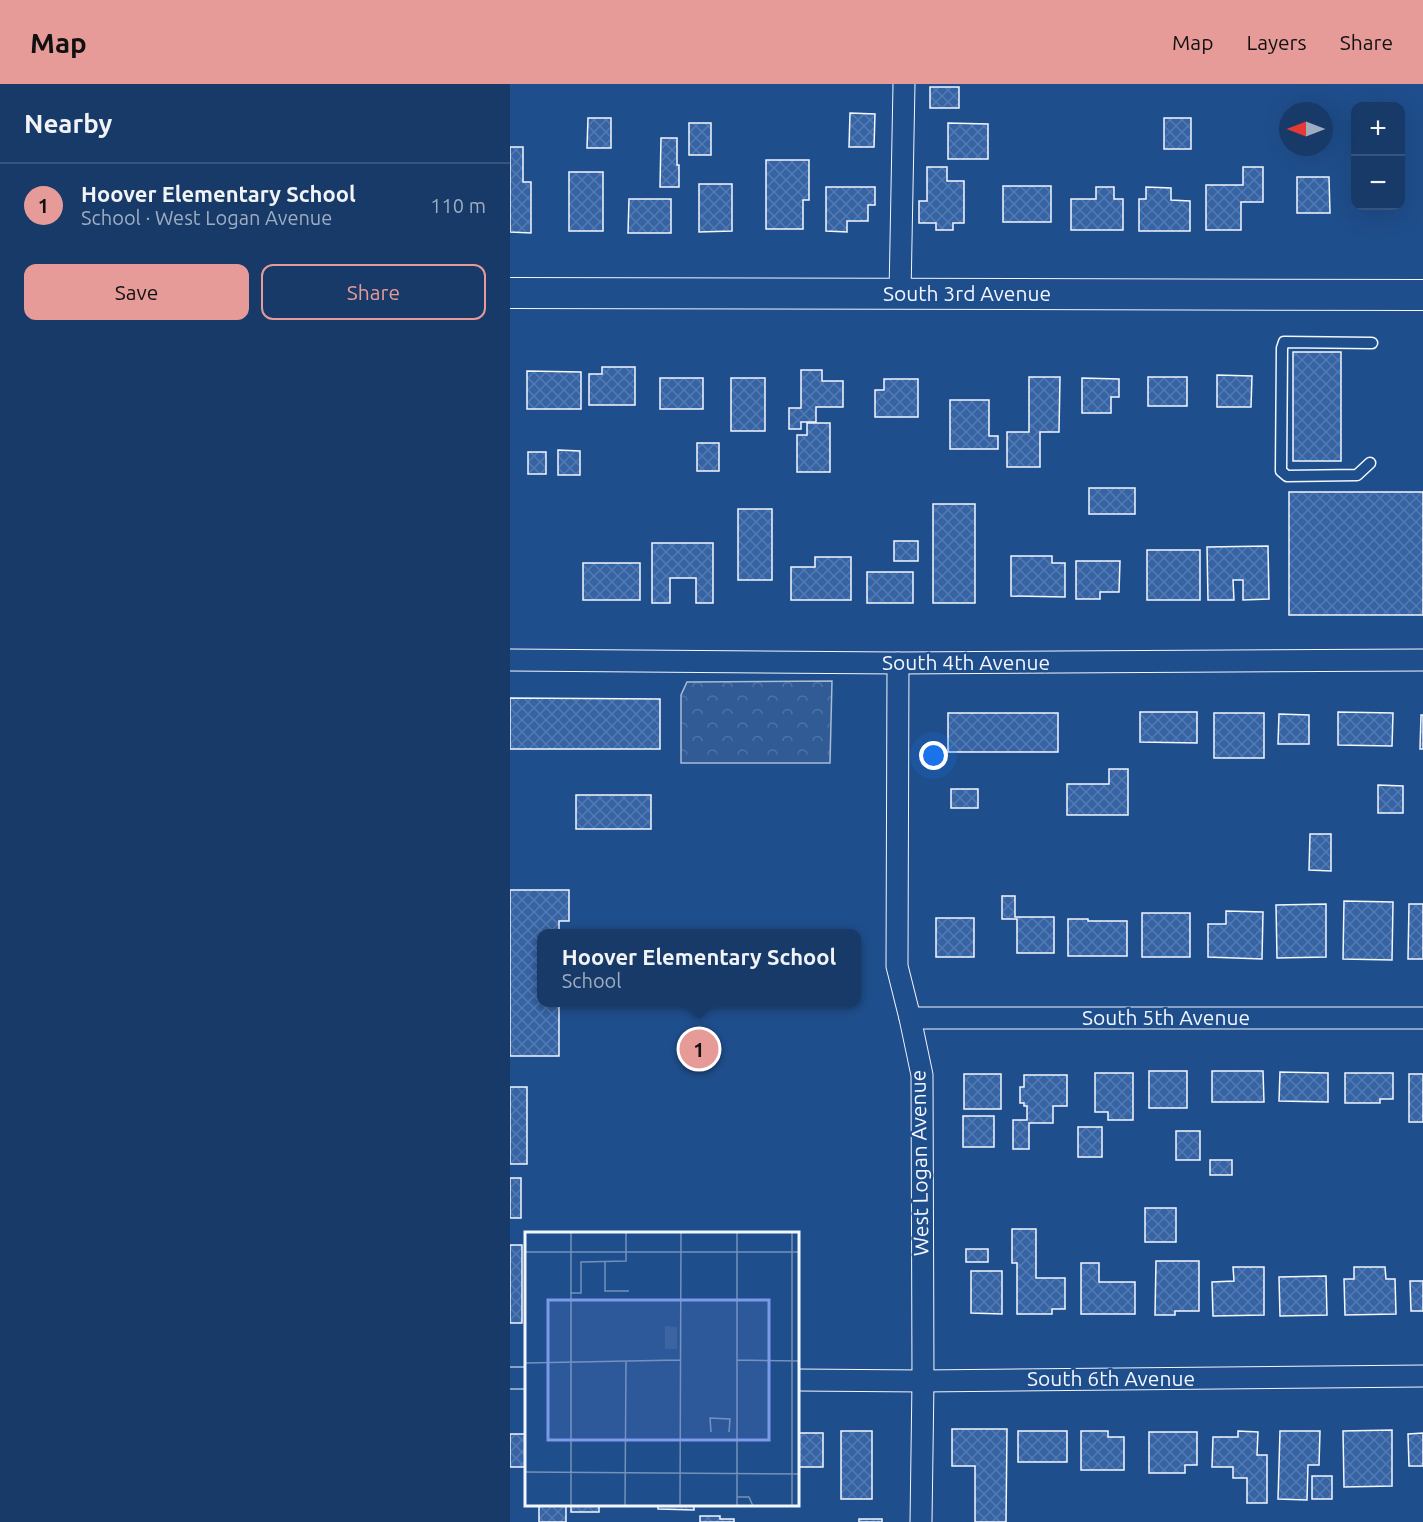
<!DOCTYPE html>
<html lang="en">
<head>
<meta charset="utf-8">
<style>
  body { margin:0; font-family:Ubuntu,sans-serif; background:#244571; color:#f1f3f6 }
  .controls { position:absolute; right:18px; top:18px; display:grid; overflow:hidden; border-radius:12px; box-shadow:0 6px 24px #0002 }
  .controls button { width:54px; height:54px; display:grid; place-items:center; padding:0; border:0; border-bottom:2px solid #36547d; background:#173a69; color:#f1f3f6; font:30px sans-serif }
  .compass { position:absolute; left:769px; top:18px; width:54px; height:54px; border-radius:50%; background:#173a69; box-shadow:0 6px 24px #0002; rotate:270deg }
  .you { position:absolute; left:424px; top:672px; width:21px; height:21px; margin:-15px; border:4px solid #fff; border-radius:50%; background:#1a73e8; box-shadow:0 0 0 9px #1a73e833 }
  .badge { display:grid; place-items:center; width:39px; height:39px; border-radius:50%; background:#e69b98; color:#111; font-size:20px; font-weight:700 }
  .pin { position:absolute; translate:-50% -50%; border:3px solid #fff; box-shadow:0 2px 6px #0006 }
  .popup { position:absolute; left:27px; top:845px; width:324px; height:78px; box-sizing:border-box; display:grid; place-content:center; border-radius:12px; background:#173a69; filter:drop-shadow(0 2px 4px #0005); font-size:20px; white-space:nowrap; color:#9eadc0 }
  .popup b { font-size:22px; color:#f1f3f6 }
  .popup::after { content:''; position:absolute; left:50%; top:100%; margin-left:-12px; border:12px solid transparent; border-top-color:#173a69 }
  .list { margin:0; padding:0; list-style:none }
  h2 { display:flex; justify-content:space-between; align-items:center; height:78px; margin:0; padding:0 24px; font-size:26px }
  h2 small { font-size:20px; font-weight:400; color:#9eadc0 }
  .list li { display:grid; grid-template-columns:39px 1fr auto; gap:18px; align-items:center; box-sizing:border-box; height:84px; padding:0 24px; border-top:2px solid #36547d }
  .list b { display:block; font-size:22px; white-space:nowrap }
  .list p { margin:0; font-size:20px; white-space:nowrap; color:#9eadc0 }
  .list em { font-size:20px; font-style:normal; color:#9eadc0 }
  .actions { display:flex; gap:12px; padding:18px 24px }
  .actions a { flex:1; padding:14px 0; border:2px solid #e69b98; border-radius:12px; text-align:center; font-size:21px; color:#e69b98 }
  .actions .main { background:#e69b98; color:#111 }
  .map { position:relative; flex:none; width:913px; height:1438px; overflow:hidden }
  header { display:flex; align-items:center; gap:36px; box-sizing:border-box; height:84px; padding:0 30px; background:#e69b98; color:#111 }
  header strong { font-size:28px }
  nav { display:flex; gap:33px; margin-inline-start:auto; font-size:21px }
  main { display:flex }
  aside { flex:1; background:#173a69 }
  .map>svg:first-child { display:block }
  .park { fill:url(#park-crowns); stroke:#a8bbd7; stroke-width:1.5 }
  .building { fill:url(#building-cross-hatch); stroke:#f2f6ff; stroke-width:1.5 }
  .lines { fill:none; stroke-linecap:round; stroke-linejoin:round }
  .lane-casing { stroke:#f2f6ff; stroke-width:13 }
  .street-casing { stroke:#f2f6ff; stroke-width:23 }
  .secondary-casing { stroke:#f2f6ff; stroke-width:32 }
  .lane { stroke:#1f4e8c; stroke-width:10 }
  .street { stroke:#1f4e8c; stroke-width:21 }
  .secondary { stroke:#1f4e8c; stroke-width:30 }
  .labels { text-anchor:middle; stroke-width:4.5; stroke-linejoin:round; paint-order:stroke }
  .street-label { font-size:21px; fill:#f2f6ff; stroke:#1f4e8c }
  .inset-road { fill:none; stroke:#7391ba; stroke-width:1.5 }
  .view { fill:#7d9aea; fill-opacity:0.15; stroke:#7d9aea; stroke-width:3 }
  .inset-edge { fill:none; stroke:#f2f6ff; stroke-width:3 }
</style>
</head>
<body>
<header>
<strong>Map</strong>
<nav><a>Map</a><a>Layers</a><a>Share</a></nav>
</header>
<main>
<aside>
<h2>Nearby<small></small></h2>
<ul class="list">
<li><span class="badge">1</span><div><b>Hoover Elementary School</b><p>School · West Logan Avenue</p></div><em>110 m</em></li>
</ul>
<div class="actions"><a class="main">Save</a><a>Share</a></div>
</aside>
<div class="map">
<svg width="913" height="1438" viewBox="0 0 913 1438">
  <defs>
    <pattern id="park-crowns" width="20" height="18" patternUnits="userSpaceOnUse" patternTransform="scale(1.5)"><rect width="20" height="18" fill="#305b95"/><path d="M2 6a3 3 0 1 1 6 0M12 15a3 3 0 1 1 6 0" fill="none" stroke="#4e73a5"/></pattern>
    <pattern id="building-cross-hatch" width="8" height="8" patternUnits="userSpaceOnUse" patternTransform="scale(1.5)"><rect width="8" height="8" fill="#3563a3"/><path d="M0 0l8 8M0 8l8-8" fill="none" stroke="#537ab1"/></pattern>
  </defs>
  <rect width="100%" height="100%" fill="#1f4e8c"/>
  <polygon class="park" points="322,597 320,679 171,679 171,611 177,598"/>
  <g class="building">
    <rect x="420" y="3" width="29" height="21"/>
    <polygon points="340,29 365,30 364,63 339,63"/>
    <polygon points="78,34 101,34 101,64 77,64"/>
    <rect x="654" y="34" width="27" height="31"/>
    <rect x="179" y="39" width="22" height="32"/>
    <polygon points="438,39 478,40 478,75 438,75"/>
    <polygon points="151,54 167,54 167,81 169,81 169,103 150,103"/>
    <polygon points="0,63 13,63 13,98 21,98 21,149 0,148"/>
    <polygon points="256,76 299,76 299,116 293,116 293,145 256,145"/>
    <polygon points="417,83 437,83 437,97 454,97 454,139 443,139 443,146 426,146 426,139 409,139 409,117 417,117"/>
    <polygon points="733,83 753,83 753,118 731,118 731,146 696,146 696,101 733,101"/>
    <rect x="59" y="88" width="34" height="59"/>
    <polygon points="787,93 819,93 820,129 787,129"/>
    <polygon points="189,100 222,100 222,147 189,148"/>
    <rect x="493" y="102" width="48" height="36"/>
    <polygon points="316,103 365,103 365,121 358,121 358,137 337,137 337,148 316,147"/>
    <polygon points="586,103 604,103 604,115 613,115 613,146 561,146 561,115 586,115"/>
    <polygon points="636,103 661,104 661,116 680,117 680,147 629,147 629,115 636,115"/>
    <polygon points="119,115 161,115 161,149 118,149"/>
    <rect x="783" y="268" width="48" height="109"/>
    <polygon points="92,283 125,283 125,321 79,321 79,290 92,290"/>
    <polygon points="291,286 312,286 312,297 333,297 333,323 306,323 306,338 291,338 291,345 279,345 279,324 291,324"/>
    <polygon points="17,287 71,288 71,325 17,325"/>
    <polygon points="707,291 742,292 741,323 707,323"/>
    <polygon points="519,293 550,293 549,348 530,348 530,383 497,383 497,348 519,348"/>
    <rect x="638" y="293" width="39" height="29"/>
    <rect x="150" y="294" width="43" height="31"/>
    <rect x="221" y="294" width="34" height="53"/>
    <polygon points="572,294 609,295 609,313 601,313 601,329 572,329"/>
    <polygon points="374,295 408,295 408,333 365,333 365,306 374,306"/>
    <polygon points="440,316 479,316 479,352 488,352 488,365 440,365"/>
    <polygon points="297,339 320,339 320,388 287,388 287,351 297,351"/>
    <rect x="187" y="359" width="22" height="28"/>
    <polygon points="48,366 70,367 70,391 48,391"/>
    <rect x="18" y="368" width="18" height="22"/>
    <rect x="579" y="404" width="46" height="26"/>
    <rect x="779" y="408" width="134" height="123"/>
    <rect x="423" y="420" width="42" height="99"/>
    <rect x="228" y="425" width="34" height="71"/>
    <rect x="384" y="457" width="24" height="20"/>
    <polygon points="142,459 203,459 203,519 186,519 186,494 160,494 160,519 142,519"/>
    <polygon points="758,462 759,515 733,516 733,496 723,496 724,516 698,516 697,463"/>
    <rect x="637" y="466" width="53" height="50"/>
    <polygon points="501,472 542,472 542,479 555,479 555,513 501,512"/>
    <polygon points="305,473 341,473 341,516 281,516 281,483 305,483"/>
    <polygon points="566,477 610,477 609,508 590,508 590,515 566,515"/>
    <rect x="73" y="479" width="57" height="37"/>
    <rect x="357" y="488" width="46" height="31"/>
    <polygon points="0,614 150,615 150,665 0,665"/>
    <polygon points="630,628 687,628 687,659 630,658"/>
    <polygon points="828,628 883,629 882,662 828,661"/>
    <rect x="438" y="629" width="110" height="39"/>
    <rect x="704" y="629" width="50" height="45"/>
    <polygon points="769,630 799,631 799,660 768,660"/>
    <polygon points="911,631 913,631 913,665 910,665"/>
    <polygon points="599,685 618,685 618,731 557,731 557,700 599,700"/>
    <polygon points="868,701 893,702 893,729 868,729"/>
    <rect x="441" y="705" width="27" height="19"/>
    <rect x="66" y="711" width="75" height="34"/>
    <polygon points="800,750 821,750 821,787 799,786"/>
    <polygon points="0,806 59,806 59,837 49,837 49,850 32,850 32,918 49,918 49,972 0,972"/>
    <polygon points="492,812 505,812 505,833 544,833 544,869 507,869 507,835 492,835"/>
    <polygon points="834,817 883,818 882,876 833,875"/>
    <polygon points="816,820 816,873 767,874 766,821"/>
    <polygon points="899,820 913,820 913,875 898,875"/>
    <polygon points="716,827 753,828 752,875 698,873 698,840 716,840"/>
    <rect x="632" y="829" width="48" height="44"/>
    <rect x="426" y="834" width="38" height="39"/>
    <polygon points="558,835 578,835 578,837 617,837 617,872 558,872"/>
    <rect x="639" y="987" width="38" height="37"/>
    <polygon points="702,987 753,987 754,1018 702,1018"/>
    <polygon points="770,988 818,989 818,1018 769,1017"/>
    <polygon points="585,989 623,989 623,1036 598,1036 598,1028 585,1028"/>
    <polygon points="835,989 883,989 883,1015 870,1015 870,1019 835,1019"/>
    <rect x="454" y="990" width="37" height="35"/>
    <rect x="899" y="990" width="14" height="48"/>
    <polygon points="514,991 557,991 557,1022 543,1022 543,1039 519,1039 519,1065 503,1065 503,1036 517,1036 517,1022 514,1022 514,1019 510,1019 510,1003 514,1003"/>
    <rect x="0" y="1003" width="17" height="77"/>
    <rect x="453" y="1032" width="31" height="31"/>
    <rect x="568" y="1043" width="24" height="30"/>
    <rect x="666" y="1047" width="24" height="29"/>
    <rect x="700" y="1076" width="22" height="15"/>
    <rect x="0" y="1094" width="11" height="40"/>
    <rect x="635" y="1124" width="31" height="34"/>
    <polygon points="502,1145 526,1145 526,1194 555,1194 555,1225 542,1225 542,1230 507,1230 507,1179 502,1179"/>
    <rect x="0" y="1161" width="12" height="78"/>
    <rect x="456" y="1165" width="22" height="13"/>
    <polygon points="646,1177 689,1177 689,1227 665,1227 665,1231 645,1231"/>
    <polygon points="571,1179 589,1179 589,1198 625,1198 625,1230 571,1230"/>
    <polygon points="723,1183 754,1183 754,1231 703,1232 702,1198 724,1197"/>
    <polygon points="844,1183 875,1183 876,1195 885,1195 886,1230 835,1231 834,1195 844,1195"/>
    <polygon points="461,1187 492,1187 492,1230 461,1229"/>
    <polygon points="816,1192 817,1231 770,1232 769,1193"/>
    <polygon points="900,1197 913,1197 913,1227 901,1227"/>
    <polygon points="442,1345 497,1345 496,1438 465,1438 465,1382 442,1382"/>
    <polygon points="882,1346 882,1402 834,1403 833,1347"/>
    <rect x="331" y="1347" width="31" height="68"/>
    <rect x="508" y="1347" width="49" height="31"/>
    <polygon points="571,1347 598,1347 598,1353 614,1353 614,1386 571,1386"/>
    <polygon points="728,1347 748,1348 747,1371 757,1371 757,1419 737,1419 737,1394 723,1394 723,1383 702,1383 703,1353 728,1353"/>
    <polygon points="770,1347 810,1347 809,1381 798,1381 797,1416 768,1415"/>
    <polygon points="639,1348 687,1348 687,1381 675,1381 675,1389 639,1389"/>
    <rect x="288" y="1349" width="25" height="34"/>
    <polygon points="913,1349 913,1382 899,1382 898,1350"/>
    <rect x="0" y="1350" width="16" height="33"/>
    <rect x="802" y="1392" width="20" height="23"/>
    <rect x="29" y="1422" width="27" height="16"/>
    <rect x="61" y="1422" width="28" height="6"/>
    <polygon points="148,1422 184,1422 184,1426 148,1425"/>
    <polygon points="190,1432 210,1432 210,1435 224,1435 224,1438 190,1438"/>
    <rect x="349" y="1435" width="23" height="3"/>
  </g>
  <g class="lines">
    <defs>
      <polyline id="lane" points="860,379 847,391 777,392 771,387 772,264 774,258 862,259"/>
      <g id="street">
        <polyline points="390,210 394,0"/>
        <polyline points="0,576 388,579 913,576"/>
        <polyline points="388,579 387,882 400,934 412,991 413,1297 411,1438"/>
        <polyline points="400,934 913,934"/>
        <polyline points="0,1294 16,1294"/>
        <polyline points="288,1296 413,1297 913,1292"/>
      </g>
      <polyline id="secondary" points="0,209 913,211"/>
    </defs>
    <use href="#lane" class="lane-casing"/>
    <use href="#street" class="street-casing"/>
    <use href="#secondary" class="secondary-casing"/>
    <use href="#lane" class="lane"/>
    <use href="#street" class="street"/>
    <use href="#secondary" class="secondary"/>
  </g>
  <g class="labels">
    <g class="street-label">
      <text x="457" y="217">South 3rd Avenue</text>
      <text x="456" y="586">South 4th Avenue</text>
      <text x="656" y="941">South 5th Avenue</text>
      <text transform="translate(410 1079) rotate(-91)" y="7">West Logan Avenue</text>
      <text x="601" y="1302">South 6th Avenue</text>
    </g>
  </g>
  <g transform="translate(15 1148)">
    <rect width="274" height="274" fill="#1f4e8c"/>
    <path d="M140 94 152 95V117H140Z" fill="#305b95"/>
    <path class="inset-road" d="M46 0V274M267 0V274M0 20H275M80 30V59H104M45 61H56V30L101 29V0M212 128 275 129M0 131 155 128M186 200 185 186 205 187 204 200M0 240 275 242M212 265H224L228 274M100 274 101 129M155 274 156 0M212 274V0"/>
    <path class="view" d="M23 68H244V208H23Z"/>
    <rect width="274" height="274" class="inset-edge"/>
  </g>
</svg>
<div class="controls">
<button>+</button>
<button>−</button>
</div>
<svg class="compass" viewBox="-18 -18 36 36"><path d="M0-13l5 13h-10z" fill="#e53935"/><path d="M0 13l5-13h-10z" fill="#9eadc0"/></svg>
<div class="you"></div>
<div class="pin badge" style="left:189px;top:965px">1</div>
<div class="popup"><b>Hoover Elementary School</b>School</div>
</div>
</main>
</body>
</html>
